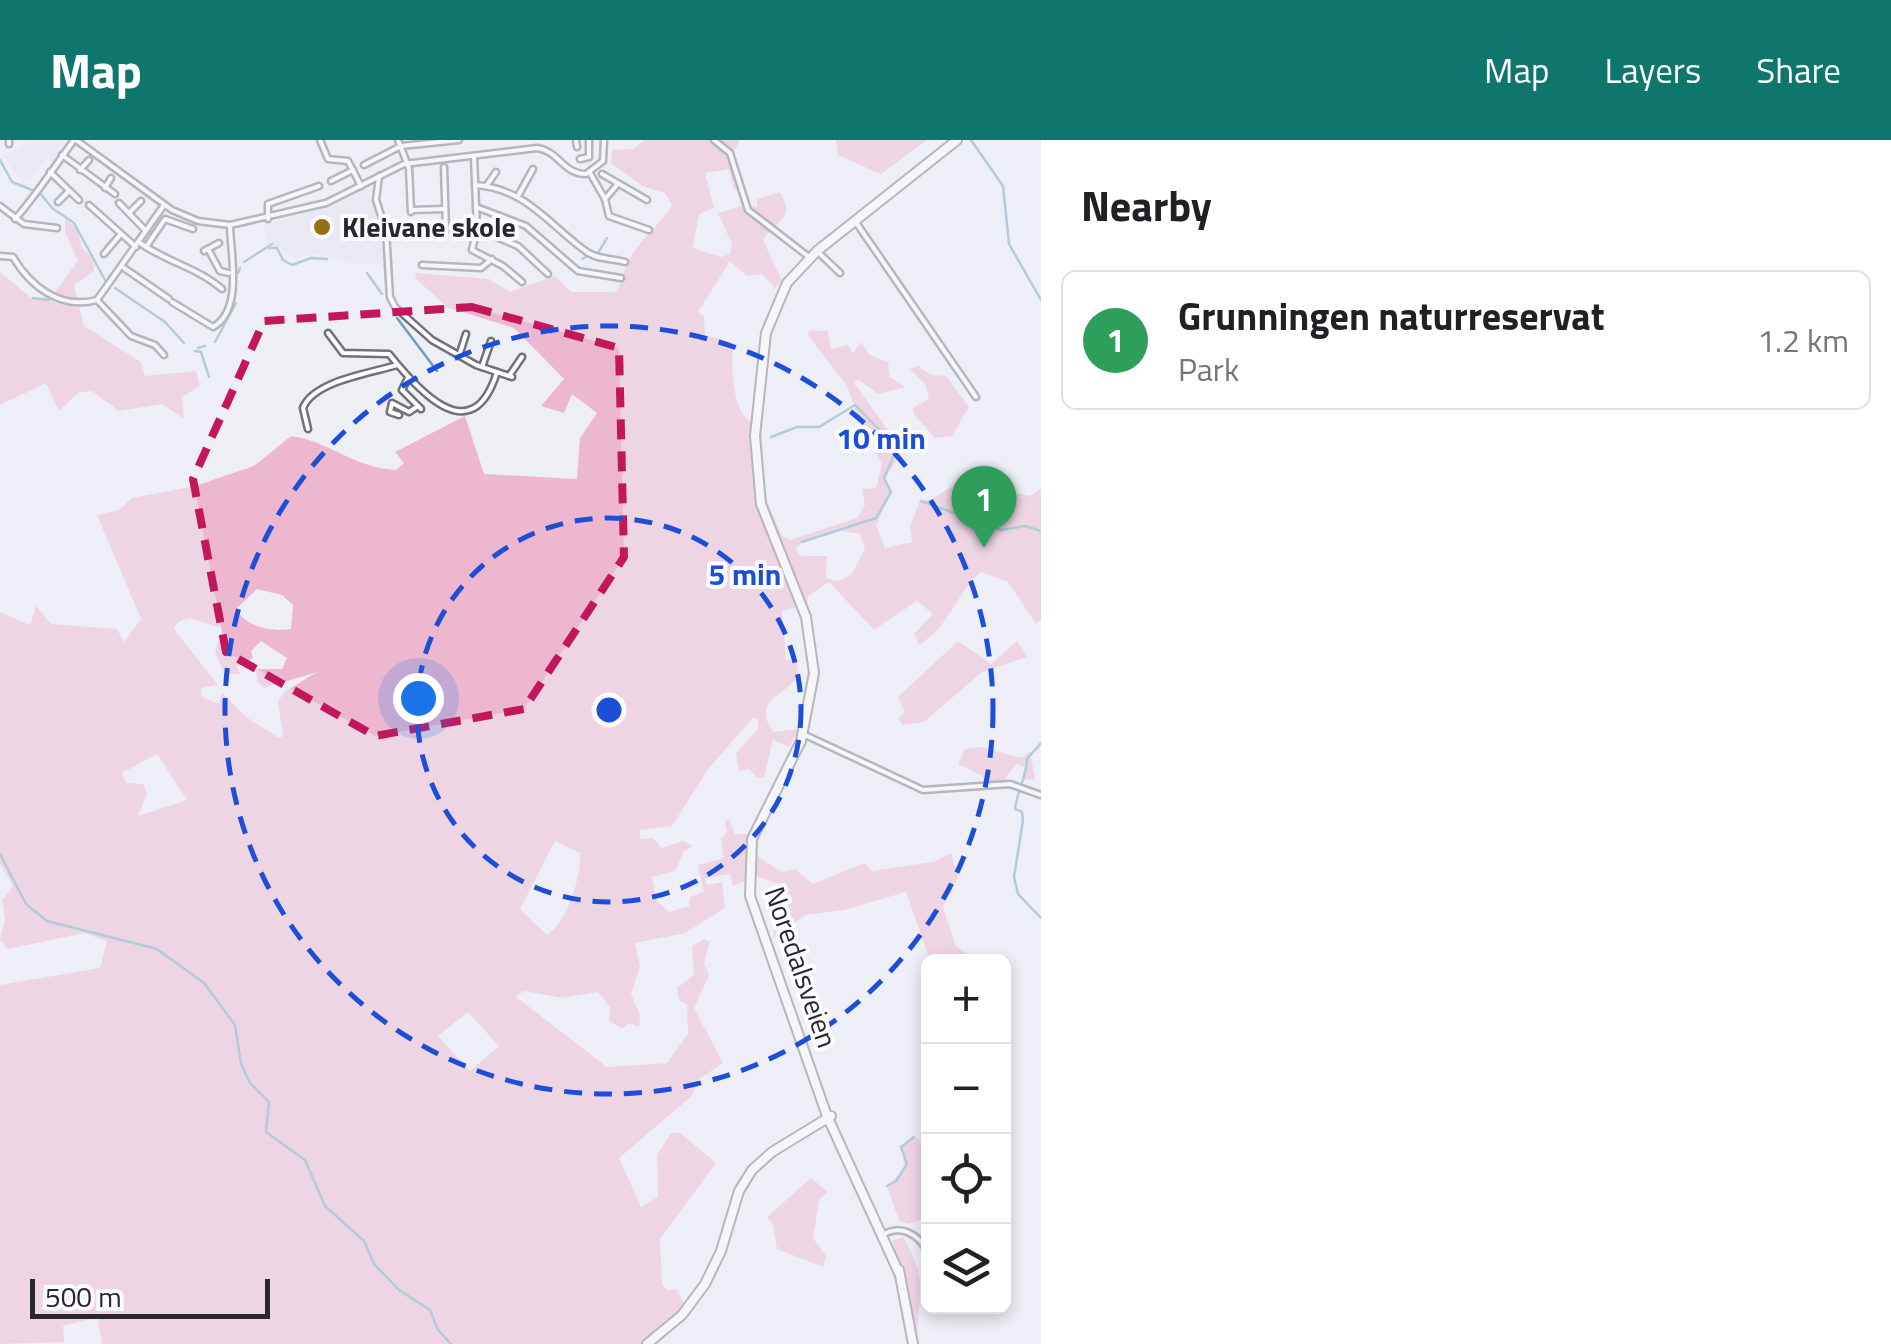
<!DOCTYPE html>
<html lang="en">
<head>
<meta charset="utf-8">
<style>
  body { margin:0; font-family:"Titillium Web",sans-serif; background:#f2f2f2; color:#202124 }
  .controls { position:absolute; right:30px; bottom:30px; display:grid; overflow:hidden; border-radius:15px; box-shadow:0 5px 15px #0003 }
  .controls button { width:90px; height:90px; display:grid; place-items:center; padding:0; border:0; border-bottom:2px solid #e0e0e0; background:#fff; color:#202124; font:50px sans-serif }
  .scale { position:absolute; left:30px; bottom:25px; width:240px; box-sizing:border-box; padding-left:10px; border:5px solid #28272a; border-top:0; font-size:28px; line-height:35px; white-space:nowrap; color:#28272a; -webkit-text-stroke:8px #fcfbff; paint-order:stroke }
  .you { position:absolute; left:418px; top:558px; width:35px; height:35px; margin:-25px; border:8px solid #fff; border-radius:50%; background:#1a73e8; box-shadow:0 0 0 15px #1a73e833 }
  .badge { display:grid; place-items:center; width:65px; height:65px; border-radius:50%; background:#0f766e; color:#fff; font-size:32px; font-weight:700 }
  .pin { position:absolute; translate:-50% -82px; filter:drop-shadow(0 2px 5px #0008) }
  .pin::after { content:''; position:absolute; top:52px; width:35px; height:30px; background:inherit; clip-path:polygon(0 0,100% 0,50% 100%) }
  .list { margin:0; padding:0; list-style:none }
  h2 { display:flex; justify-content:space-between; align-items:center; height:130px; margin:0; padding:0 40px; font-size:42px }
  h2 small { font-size:32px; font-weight:400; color:#757577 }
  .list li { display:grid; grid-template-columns:65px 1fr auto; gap:30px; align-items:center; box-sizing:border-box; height:140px; margin:0 20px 20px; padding:0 20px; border:2px solid #e0e0e0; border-radius:15px }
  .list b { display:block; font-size:38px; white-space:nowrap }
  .list p { margin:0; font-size:32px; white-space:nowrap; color:#757577 }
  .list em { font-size:32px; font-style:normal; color:#757577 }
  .icon { flex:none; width:55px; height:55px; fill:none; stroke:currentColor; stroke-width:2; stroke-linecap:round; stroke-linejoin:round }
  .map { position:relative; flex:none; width:1041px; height:1204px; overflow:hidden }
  header { display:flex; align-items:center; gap:60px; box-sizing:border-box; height:140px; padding:0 50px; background:#0f766e; color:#fff }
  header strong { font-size:48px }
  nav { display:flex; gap:55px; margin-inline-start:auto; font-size:35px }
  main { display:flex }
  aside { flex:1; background:#fff }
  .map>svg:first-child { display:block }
  .built { fill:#e3e2f1 }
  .green { fill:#edb7cf; fill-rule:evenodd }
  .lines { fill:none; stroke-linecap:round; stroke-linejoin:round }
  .stream { stroke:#6da0b8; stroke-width:2.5 }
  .street-casing { stroke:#727178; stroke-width:9 }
  .secondary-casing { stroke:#727178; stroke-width:12 }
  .street { stroke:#fff; stroke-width:4 }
  .secondary { stroke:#fff; stroke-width:8 }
  .marked { fill:none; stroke:#c2185b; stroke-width:8; stroke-dasharray:20 12; stroke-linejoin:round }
  .ring { fill:none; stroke:#1d4ed8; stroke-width:5; stroke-dasharray:18 12 }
  .poi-dot { fill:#956e18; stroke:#fcfbff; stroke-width:4 }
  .labels { text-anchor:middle; stroke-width:8; stroke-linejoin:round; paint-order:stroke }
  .poi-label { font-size:28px; font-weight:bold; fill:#28272a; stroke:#fcfbff; text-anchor:start }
  .street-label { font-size:28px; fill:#28272a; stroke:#fcfbff }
  .centre { fill:#1d4ed8; stroke:#fcfbff; stroke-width:5 }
  .ring-label { font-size:30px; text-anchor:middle; font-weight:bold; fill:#1d4ed8; stroke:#fcfbff; stroke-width:8; stroke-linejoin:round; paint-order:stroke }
</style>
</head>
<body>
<header>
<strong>Map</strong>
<nav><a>Map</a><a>Layers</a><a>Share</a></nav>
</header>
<main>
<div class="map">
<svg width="1041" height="1204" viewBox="0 0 1041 1204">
  <rect width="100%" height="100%" fill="#eeeef5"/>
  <g class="built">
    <polygon points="34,0 62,0 64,6 52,23 45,19 28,42 16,35 4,16"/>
    <polygon points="367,47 381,91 383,123 361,125 319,114 295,118 266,102 264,85 331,66"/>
  </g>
  <g class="green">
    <path d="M644 0H740L732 14 740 50H734L729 29 705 33 714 68 699 74 693 108 721 117 730 114 732 104 718 73 745 65 757 67V59L780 52C796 80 777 78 763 100L782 141 775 148 762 134 747 136 730 121 698 172 704 176 705 195 733 203C732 226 731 265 749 281L760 275 766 359 782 396 790 400 857 378 865 365 862 349 876 348 882 324 875 312 881 296 863 290 847 246 807 194 810 190 828 191 831 209 848 205 853 213 861 202 870 215 888 222 890 237 906 247 878 254 859 240 853 241 893 297 906 306 884 340 892 351 876 385 885 408 912 402 910 387 920 360 932 359 959 342 1030 356 1041 349V479L1036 484 1008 442 981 432C953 456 954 482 919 505L914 494 933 474 917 461 874 490 829 442 808 456 807 465 782 471 786 520 796 521C809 556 745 550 773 592L799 589 789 607 773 600 764 637 758 638 749 629 739 631 736 613 758 589V579L753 578 708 629 672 686 640 690V699L653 698 662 708 683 701 693 706 684 711 675 731 652 737 657 761 669 772 689 766 690 757 704 752 698 725 724 718 721 698 727 692 725 681 729 680 735 694 757 695 754 714 782 732 795 729 813 744 864 723 872 731 933 722 951 713 958 736 943 767 956 806 967 814 964 821H930L906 752 844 770 806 775 773 798 775 778 788 771 779 744 756 736 733 746 730 734 705 738 707 745 722 742 725 768 685 793 635 803 640 827 631 854 640 875 639 887 629 883 622 889 609 881 610 867 598 852 562 858 525 851 515 856 607 927 667 923 688 894 687 865 679 860 677 848 694 835 692 806 704 799 710 802 704 823 709 835 694 868 723 923 698 940 692 956 619 1018 641 1067 658 1057 657 1015 671 993H680L716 1023 660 1099 662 1145 668 1150 676 1149 689 1172 657 1204H102L98 1177 63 1186 64 1202 0 1204V845L100 828 107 801 84 793 8 809 0 800 5 779 2 760 13 746 0 723V472L30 485 36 466 51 484 117 489 124 502 141 479 97 375 119 370 132 358 195 346 254 326 291 296C329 301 354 328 396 330L404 323 395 312 465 276 484 334 577 339 580 298 597 273 572 254 564 273 541 266 564 239 514 188 447 167 415 138 416 133 489 139 510 152 555 136 571 152H615C625 141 622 128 631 116 644 96 659 86 672 65L665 53 644 47 611 23 612 10 634 9ZM836 390 860 394 865 409 851 435 838 441 826 438 827 416H801L795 409 802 402ZM257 449 282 455 293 465 291 489C272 492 247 488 236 469ZM189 478 222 488 215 513 225 534H240L237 527 253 518 251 511 261 501 287 518 282 529H256L257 542 264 548 317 532 284 552 278 562 283 596 279 598 249 579 222 553 219 564 202 557 201 548 218 545 174 489 178 482ZM157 614 187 660 138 676 147 654 143 644 126 643 122 633ZM555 701 580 713C581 738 568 781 547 795L520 769ZM468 872 499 906 470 931 438 896Z"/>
    <polygon points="836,0 927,0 881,34 838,15"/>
    <polygon points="65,79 77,88 82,108 93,118 94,131 74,145 84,186 141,222 145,236 196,231 200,246 182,257 184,279 162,264 119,271 92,251 78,253 59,271 46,243 0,265 0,132 30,157 61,164 56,151 78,121 65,92"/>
    <polygon points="918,226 931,235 946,236 969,267 952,296 935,298 913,273 913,268 929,259 925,244 910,229"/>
    <polygon points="958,501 991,524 1017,501 1027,517 982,532 924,582 902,585 898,578 905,572 898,557"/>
    <polygon points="981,607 1022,618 1030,611 1035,639 1022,640 1025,627 1016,624 1002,643 984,648 984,637 958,624 965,609"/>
    <polygon points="914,996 928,1005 928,1078 908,1084 899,1081 887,1046 904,1030 903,1005"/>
    <polygon points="811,1038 828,1052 819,1060 813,1098 826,1116 823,1127 777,1109 773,1085 767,1077"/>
    <path d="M903 1097C928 1139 919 1152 917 1197L892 1101Z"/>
  </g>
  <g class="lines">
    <g class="stream">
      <polyline points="971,0 1003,46 1009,104 1041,160"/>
      <polyline points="0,20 12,42 40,53 52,68 74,83 105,140"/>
      <polyline points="269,108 277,108 283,120 292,125 311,118 327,119"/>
      <polyline points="598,113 607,98"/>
      <polyline points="582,119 588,116"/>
      <polyline points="244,122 272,104"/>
      <polyline points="238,133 240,128"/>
      <polyline points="367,133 382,154"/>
      <polyline points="115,148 165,182 184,203"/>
      <polyline points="33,158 49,160"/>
      <polyline points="397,178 437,231"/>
      <polyline points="215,202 236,163"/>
      <polyline points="198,208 205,206"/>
      <polyline points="195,211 201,212 209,237"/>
      <polyline points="771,297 797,287 819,287 855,265 897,308 884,338 891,352 876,378 802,402"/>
      <polyline points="921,361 1001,390 1025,386 1041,391"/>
      <path d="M1041 603 1027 619C1027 636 1017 651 1015 669L1022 672 1023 680 1014 737 1018 754 1041 778"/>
      <polyline points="0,714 26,764 47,781 157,809 204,843 235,885 241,924 250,943 269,962 266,992 305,1020 325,1066 364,1101 374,1124 399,1150 430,1170 438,1190 451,1204"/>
      <polyline points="887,1046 896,1041 907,1024 901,1007 914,997"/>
    </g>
    <defs>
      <g id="street">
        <path d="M76 0 172 70 198 81 230 85 326 63 404 24 537 8C559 11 563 34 586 34L603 21 604 0"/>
        <polyline points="320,0 328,19 348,21 361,46"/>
        <polyline points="398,0 409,28 411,72"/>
        <polyline points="576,0 577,7"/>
        <polyline points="714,0 730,13 748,70 809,117"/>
        <polyline points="9,4 9,0"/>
        <polyline points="62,15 115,54"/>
        <polyline points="474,17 477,89 472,110 503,126 522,142"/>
        <polyline points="580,19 589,17 589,0"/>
        <polyline points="364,25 401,6 459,0"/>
        <polyline points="444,27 446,90"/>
        <polyline points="80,30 89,20"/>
        <polyline points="50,32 79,60"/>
        <polyline points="590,33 605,59 617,45"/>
        <polyline points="602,34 647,60"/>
        <polyline points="379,36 376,60 386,91 390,157 395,167 432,200 476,225 512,237"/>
        <polyline points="331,41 353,30"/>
        <path d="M475 45C526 48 550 86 587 112 598 120 613 118 625 122"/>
        <polyline points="487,45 496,32"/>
        <polyline points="105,48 111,38"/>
        <polyline points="518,56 533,29"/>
        <polyline points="605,59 609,76 649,90"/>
        <polyline points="58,62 69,51"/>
        <polyline points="119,63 146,91"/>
        <polyline points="89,65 136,107"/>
        <polyline points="0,66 24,84 57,88"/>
        <polyline points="476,67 526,86 578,131 621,138"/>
        <polyline points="411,70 445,69"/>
        <polyline points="129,73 141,61"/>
        <path d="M15 79C36 56 54 27 74 0"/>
        <polyline points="268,79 268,64 319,46"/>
        <polyline points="855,81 976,257"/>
        <polyline points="478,89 518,106 548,134"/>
        <path d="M140 103C167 122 198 128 222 149"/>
        <polyline points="146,107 165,79 193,89"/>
        <polyline points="208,109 220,131 229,133"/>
        <polyline points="204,111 219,103"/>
        <polyline points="817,111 840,133"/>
        <polyline points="104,114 120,95"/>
        <path d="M0 116 13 117C30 146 60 170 97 160L164 65"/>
        <polyline points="422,125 481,128 492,119"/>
        <polyline points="124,128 169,159"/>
        <polyline points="97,160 131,196 155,205 164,215"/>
        <path d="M172 162 213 187C243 170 231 117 230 87"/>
        <path d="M328 193 343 213 389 214C417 249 472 313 497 232"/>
        <polyline points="459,216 466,194"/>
        <polyline points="482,227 491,201"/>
        <polyline points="509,236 522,217"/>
        <polyline points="408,238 402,250 421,269"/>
        <polyline points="399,275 390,272 392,263 409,272 418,266"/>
        <path d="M308 289 303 268C313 241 371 233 397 225"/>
        <polyline points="803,594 923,650 1010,644 1041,655"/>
        <path d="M881 1096C900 1083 919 1094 928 1113"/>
      </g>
      <g id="secondary">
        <polyline points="899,1130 913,1204"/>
        <polyline points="899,1133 827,976 750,756 752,699 801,601 814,533 806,477 761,364 755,296 766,193 787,143 817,111 957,0"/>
        <polyline points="647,1204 682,1175 705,1144 721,1111 739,1051 752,1030 772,1012 831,976"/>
      </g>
    </defs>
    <use href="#street" class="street-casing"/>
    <use href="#secondary" class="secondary-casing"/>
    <use href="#street" class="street"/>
    <use href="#secondary" class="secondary"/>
  </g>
  <path d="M0 0H1041V1204H0ZM472 167 619 208 624 417 524 569 375 596 226 512 193 339 264 181Z" fill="#eeeef5" fill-opacity=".55" fill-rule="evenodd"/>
  <path class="marked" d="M472 167 619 208 624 417 524 569 375 596 226 512 193 339 264 181Z"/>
  <g class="ring">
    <circle cx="609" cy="570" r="192"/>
    <circle cx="609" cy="570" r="384"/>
  </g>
  <circle class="poi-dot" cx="322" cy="87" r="10"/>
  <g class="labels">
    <g class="poi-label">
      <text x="342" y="97">Kleivane skole</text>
    </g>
    <g class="street-label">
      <text transform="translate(801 827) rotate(71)" y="10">Noredalsveien</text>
    </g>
  </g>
  <circle cx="609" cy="570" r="15" class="centre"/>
  <g class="ring-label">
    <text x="881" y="309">10 min</text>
    <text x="745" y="445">5 min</text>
  </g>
</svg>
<div class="controls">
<button>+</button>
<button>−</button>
<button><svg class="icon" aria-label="locate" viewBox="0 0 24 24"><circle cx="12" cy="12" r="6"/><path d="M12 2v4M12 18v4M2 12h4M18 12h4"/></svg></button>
<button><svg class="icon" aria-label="layers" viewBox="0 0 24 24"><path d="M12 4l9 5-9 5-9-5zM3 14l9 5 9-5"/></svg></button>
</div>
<div class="scale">500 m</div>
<div class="you"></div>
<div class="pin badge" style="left:984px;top:408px;background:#2e9e5b">1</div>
</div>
<aside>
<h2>Nearby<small></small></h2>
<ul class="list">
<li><span class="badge" style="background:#2e9e5b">1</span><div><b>Grunningen naturreservat</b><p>Park</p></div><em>1.2 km</em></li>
</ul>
</aside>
</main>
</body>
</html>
